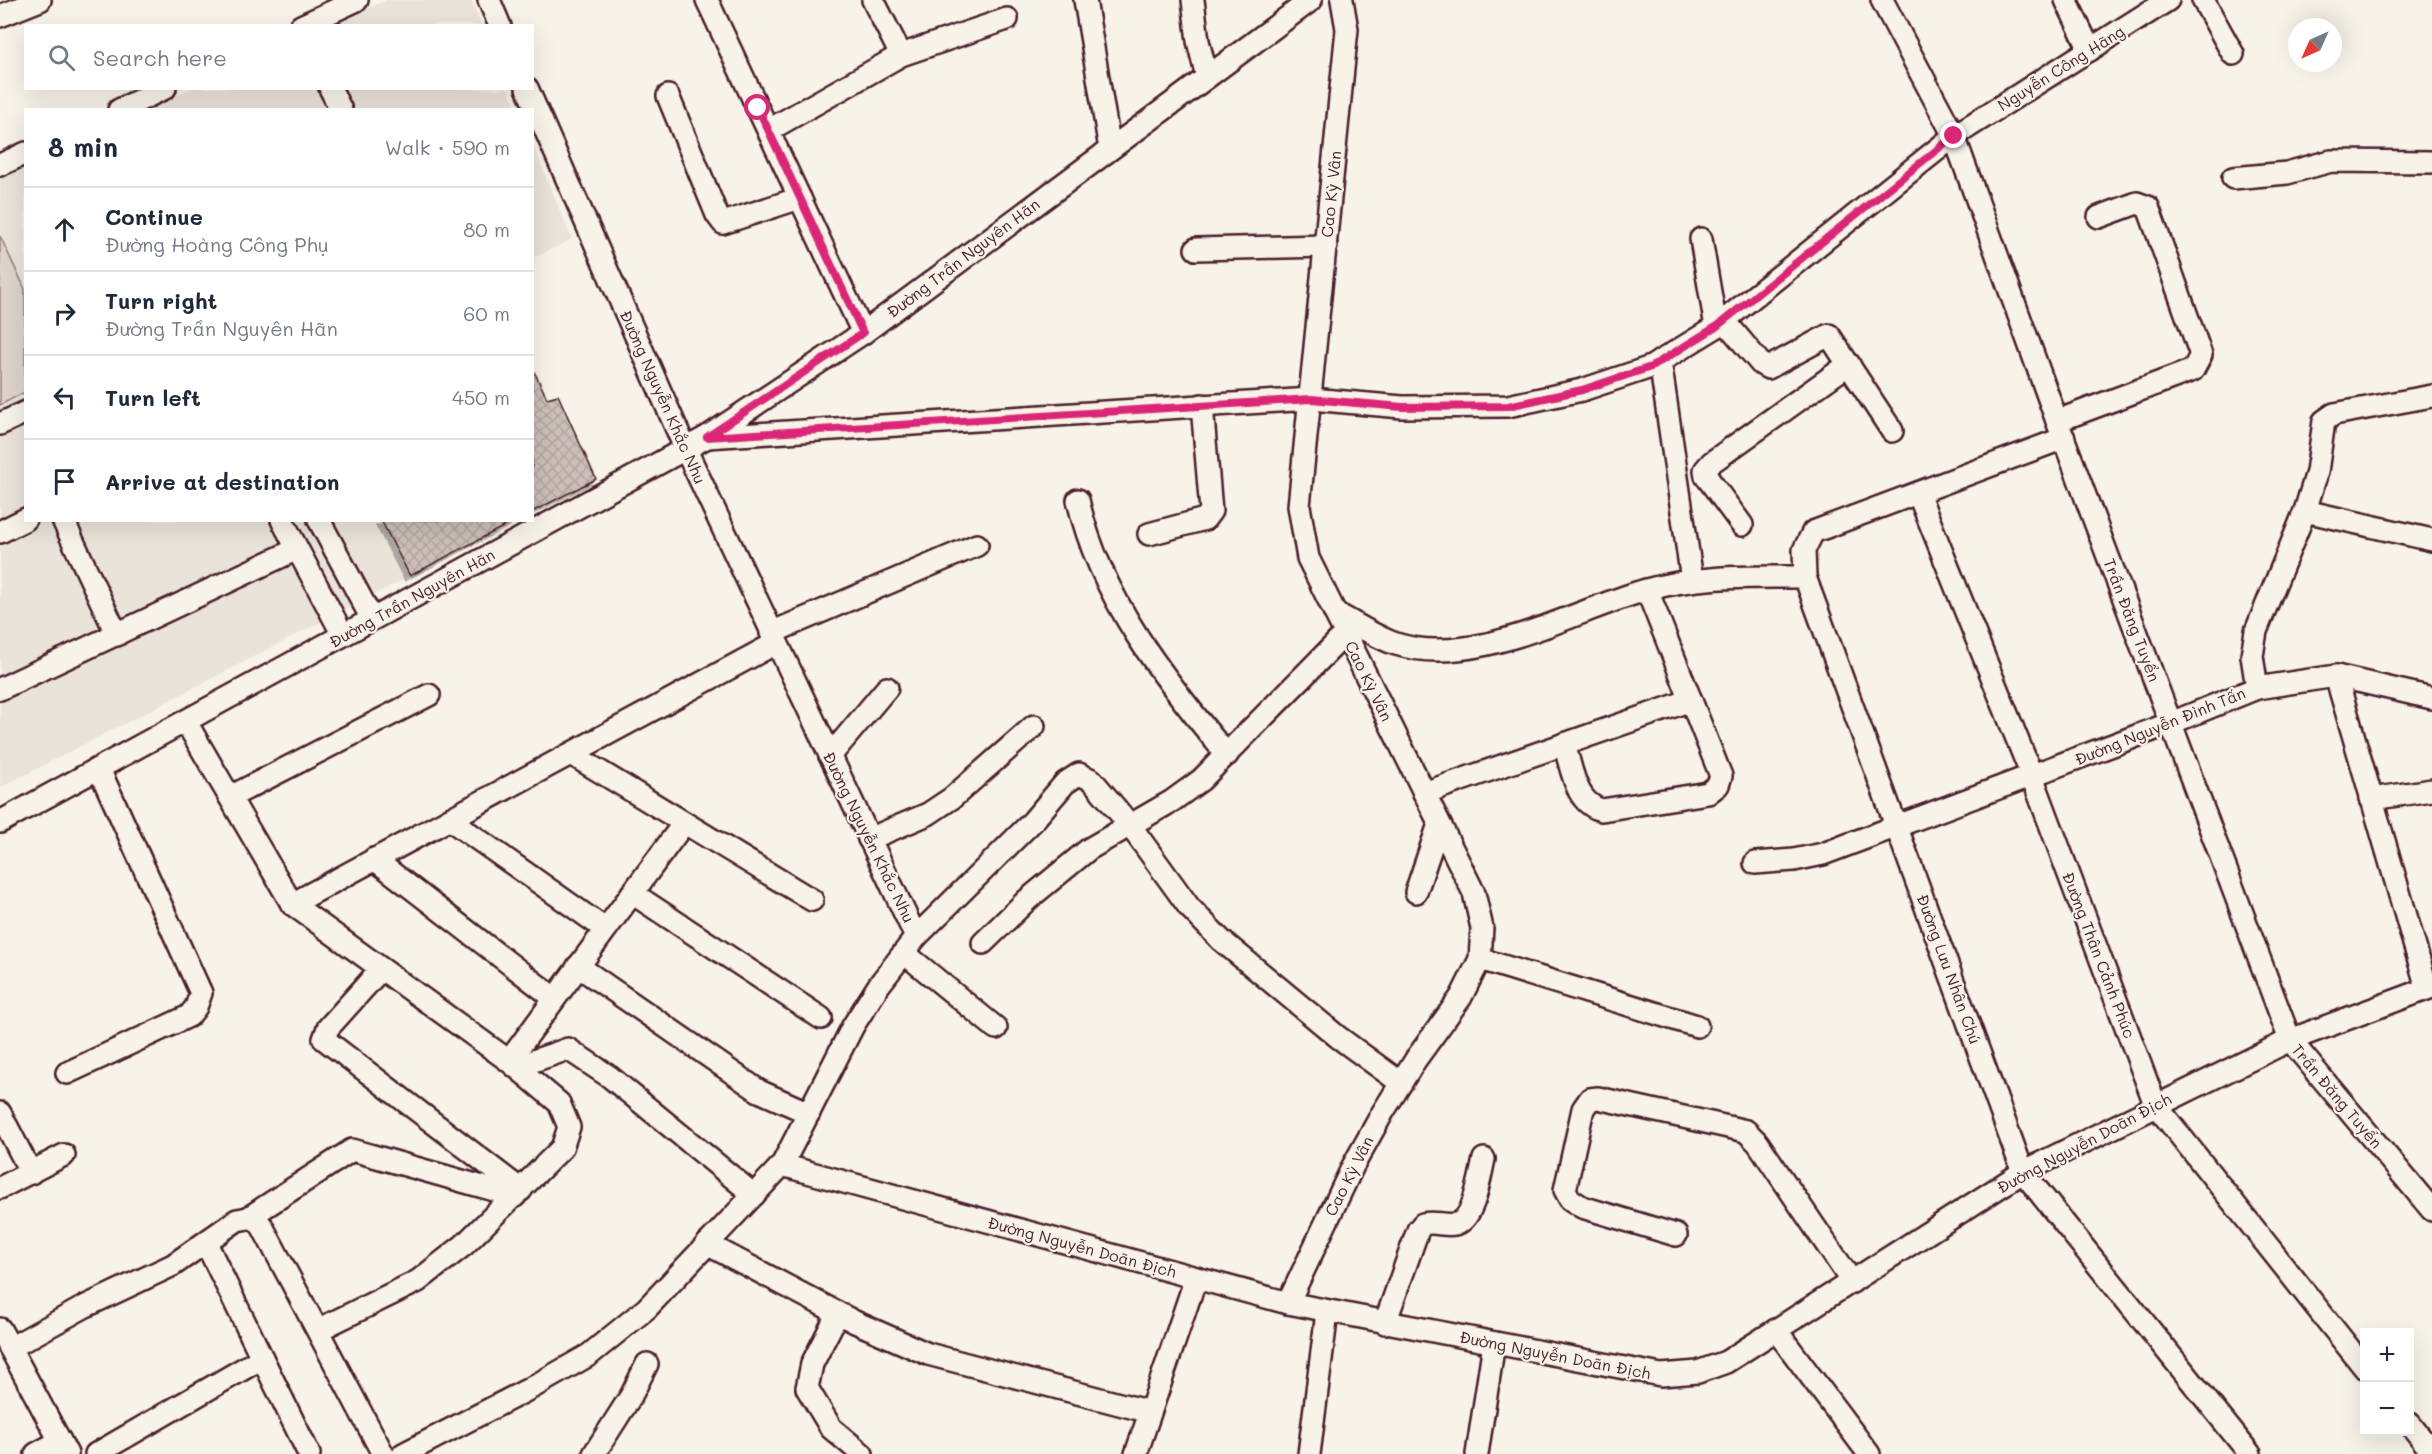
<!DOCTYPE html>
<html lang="en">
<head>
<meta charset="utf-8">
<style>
  body { margin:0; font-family:Mali,sans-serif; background:#f2f2f3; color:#1f2937 }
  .controls { position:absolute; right:18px; bottom:18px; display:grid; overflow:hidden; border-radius:0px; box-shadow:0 6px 24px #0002 }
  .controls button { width:54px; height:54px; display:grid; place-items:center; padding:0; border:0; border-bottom:2px solid #e0e1e3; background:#fff; color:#1f2937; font:30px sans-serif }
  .compass { position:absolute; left:2288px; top:18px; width:54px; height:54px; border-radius:50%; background:#fff; box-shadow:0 6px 24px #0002; rotate:225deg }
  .stop { position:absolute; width:18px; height:18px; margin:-14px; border:4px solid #db2777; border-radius:50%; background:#fff }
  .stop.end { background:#db2777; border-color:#fff; box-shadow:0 2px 6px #0008 }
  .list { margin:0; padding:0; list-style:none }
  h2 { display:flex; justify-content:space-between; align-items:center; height:78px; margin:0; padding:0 24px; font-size:26px }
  h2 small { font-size:20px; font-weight:400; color:#747a83 }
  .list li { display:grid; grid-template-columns:39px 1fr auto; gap:18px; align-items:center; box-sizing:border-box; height:84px; padding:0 24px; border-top:2px solid #e0e1e3 }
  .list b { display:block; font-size:22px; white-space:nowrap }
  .list p { margin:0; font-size:20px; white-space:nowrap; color:#747a83 }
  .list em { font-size:20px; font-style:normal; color:#747a83 }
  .icon { flex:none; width:33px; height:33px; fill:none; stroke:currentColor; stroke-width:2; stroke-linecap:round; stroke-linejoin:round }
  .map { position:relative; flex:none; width:2432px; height:1454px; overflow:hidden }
  .search { position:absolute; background:#fff; box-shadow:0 6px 24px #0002; left:24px; top:24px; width:510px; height:66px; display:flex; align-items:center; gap:15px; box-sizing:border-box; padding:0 21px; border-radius:0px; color:#747a83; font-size:22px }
  .panel { position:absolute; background:#fff; box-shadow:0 6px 24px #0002; left:24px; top:108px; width:510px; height:414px; border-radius:0px }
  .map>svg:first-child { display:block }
  .built { fill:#eae3da }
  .pitch { fill:#ded4cc; stroke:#947a7c; stroke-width:1.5 }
  .building { fill:url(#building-cross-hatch); stroke:#4a1f2b; stroke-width:1.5; filter:url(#shadow) }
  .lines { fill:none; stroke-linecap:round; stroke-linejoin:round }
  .minor-casing { stroke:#4a1f2b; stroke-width:26 }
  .minor { stroke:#f7f3e8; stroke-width:21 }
  .route { stroke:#db2777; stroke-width:8 }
  .labels { text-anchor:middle; stroke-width:4.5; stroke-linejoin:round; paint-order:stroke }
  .street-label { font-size:16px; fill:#4a1f2b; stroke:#f7f3e8 }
</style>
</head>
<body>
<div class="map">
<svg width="2432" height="1454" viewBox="0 0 2432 1454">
  <defs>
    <pattern id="building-cross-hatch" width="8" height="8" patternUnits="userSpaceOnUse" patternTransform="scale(1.5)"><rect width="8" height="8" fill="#ccbfb9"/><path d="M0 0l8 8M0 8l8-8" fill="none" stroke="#b1a49f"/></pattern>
    <filter id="shadow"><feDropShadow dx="-5" dy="5" stdDeviation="0" flood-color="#0004"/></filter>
  </defs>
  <rect width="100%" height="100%" fill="#f7f3e8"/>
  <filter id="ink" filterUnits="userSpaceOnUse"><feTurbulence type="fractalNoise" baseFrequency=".0167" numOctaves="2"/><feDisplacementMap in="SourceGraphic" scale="12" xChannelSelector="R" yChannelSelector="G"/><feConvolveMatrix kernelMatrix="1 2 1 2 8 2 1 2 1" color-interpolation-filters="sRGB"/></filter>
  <g filter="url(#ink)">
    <g class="built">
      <polygon points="387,0 471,0 482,25 331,25"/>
      <polygon points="192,88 508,89 517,109 146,110"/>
      <polygon points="533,146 572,239 533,258 532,258"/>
      <polygon points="25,164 26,520 381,521 410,576 0,788 0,176"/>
    </g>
    <polygon class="pitch" points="0,236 25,289 25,392 0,405"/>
    <g class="building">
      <polygon points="532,367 547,398 558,395 596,479 532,512"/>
      <polygon points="381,520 516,520 410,576"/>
    </g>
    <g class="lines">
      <defs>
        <g id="minor">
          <polyline points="489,0 500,26"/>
          <polyline points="707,0 863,333"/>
          <polyline points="873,0 901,55"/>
          <polyline points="1085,0 1110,149"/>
          <polyline points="1193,0 1198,41 1207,77"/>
          <polyline points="1882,0 1954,136 2057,421 2290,1040 2432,1210"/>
          <polyline points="2066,0 2090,50"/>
          <polyline points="2203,0 2233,54"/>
          <polyline points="0,16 40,0"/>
          <polyline points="301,26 357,0"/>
          <polyline points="330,88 341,110"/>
          <polyline points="668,96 717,215 723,223 800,198"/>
          <polyline points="119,110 165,88"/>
          <polyline points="769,130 901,55 1007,19"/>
          <polyline points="0,165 26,153"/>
          <polyline points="2233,178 2287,173 2331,161 2432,162"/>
          <polyline points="1701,239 1716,327"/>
          <polyline points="1196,249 1326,246"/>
          <polyline points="1724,320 1761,364 1768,368 1829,335 1892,431"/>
          <polyline points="1660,361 1692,580"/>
          <polyline points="2057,421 2193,370 2201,355 2148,207 2137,203 2099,217"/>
          <polyline points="0,424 26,412"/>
          <polyline points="707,437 1311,399 1402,407 1508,406 1582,390 1651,367 1716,327 1954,136 2168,0"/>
          <polyline points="2064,438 1813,532 1804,550 1805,577 2023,1172 2250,1454"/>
          <polyline points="1918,493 2032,776 2155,1104 2364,1367"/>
          <path d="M1078 500C1100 598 1164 679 1227 755"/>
          <polyline points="2305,511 2432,540"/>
          <polyline points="63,520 117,635"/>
          <polyline points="282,520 343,635"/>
          <polyline points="319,520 372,619"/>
          <polyline points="1742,525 1706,476 1705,470 1712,462 1849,364"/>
          <polyline points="0,532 26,519"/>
          <polyline points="1149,534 1205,519 1211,511 1202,405"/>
          <path d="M1335 613C1355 623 1375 637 1396 644 1474 669 1572 611 1646 590 1698 575 1751 577 1805 577"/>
          <polyline points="771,633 977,545"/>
          <polyline points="2336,676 2427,988"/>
          <polyline points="2257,688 2252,656 2256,631 2305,511 2317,472 2324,421 2334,414 2432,396"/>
          <polyline points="0,689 297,549"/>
          <polyline points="186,722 292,904 509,1061 559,1103 569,1127 562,1148 464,1245 418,1281 318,1330"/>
          <path d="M1564 744C1572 768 1575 804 1602 810L1708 793 1718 785 1721 776 1647 590"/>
          <polyline points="571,754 812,900"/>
          <polyline points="830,756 887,688"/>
          <polyline points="1424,793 1691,700"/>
          <polyline points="230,797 429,695"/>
          <polyline points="2371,799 2432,790"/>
          <polyline points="449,819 605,929"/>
          <polyline points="0,822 707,437 863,333 1311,0"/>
          <polyline points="869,839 928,814 952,798 1034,726"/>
          <polyline points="374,859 554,998"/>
          <polyline points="1755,863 1794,860 1823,854 2171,723 2257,688 2336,676 2432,698"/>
          <polyline points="1416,892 1439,824"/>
          <polyline points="632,893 821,1018"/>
          <polyline points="292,904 776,643"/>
          <polyline points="916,937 1032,822 1065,783 1079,774 1092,780 1129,824 1189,907 1221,940 1338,1037 1401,1083"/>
          <polyline points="983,943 1027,900 1089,849 1172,801 1201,780 1345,634"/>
          <polyline points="904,953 996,1028"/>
          <polyline points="1480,959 1697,1026"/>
          <polyline points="578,966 759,1091 809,1113"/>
          <polyline points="381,969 328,1028 324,1039 521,1190"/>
          <polyline points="509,1061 684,823"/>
          <polyline points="516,1067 568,1049 610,1077 754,1195"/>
          <polyline points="67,1073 189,1016 196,1007 201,993 99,769"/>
          <polyline points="0,1113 31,1173"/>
          <polyline points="782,1165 1288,1303 1661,1375 1698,1372 1726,1362 2023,1172 2290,1040 2432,987"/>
          <polyline points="0,1188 64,1155"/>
          <polyline points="248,1218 352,1150 515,1196"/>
          <polyline points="1676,1235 1582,1207 1570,1199 1565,1190 1583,1109 1590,1099 1598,1098 1746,1131 1758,1143 1852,1282"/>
          <polyline points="206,1243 309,1454"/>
          <polyline points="707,1244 855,1322 928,1354 1150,1412"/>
          <polyline points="1288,1303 1353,1166 1383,1112 1416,1059 1461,997 1480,959 1482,928 1474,893 1308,558 1299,506 1347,29 1342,0"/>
          <polyline points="838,1313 812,1364 807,1388 831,1428 862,1454"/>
          <path d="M1385 1323 1418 1230 1423 1224C1434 1221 1444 1226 1455 1224 1474 1221 1480 1176 1484 1159"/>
          <polyline points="0,1329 67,1454"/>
          <polyline points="1776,1330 1869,1454"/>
          <polyline points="10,1348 84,1307 173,1265 237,1220 254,1217 262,1226 383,1454"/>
          <polyline points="2410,1424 2432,1452"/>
          <polyline points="36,1454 60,1441"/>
          <polyline points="96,1454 262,1358"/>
          <polyline points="403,1454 531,1388 589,1355 647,1308 782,1165 853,1026 879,985 916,937 686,450 527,88"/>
          <polyline points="594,1454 631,1396 647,1364"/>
          <polyline points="1136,1454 1196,1278"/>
          <polyline points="1309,1454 1327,1312"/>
          <polyline points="1477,1454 1494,1343"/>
        </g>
      </defs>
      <use href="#minor" class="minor-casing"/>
      <use href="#minor" class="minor"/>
    </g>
  </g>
  <g class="lines" filter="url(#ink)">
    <polyline class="route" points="758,108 863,333 707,437 1311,399 1402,407 1508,406 1582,390 1651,367 1716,327 1954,136"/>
  </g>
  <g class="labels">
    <g class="street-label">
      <text transform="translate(2061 68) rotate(-32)" y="6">Nguyễn Công Hãng</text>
      <text transform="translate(1331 194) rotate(-84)" y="6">Cao Kỳ Vân</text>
      <text transform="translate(963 258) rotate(-37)" y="6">Đường Trần Nguyên Hãn</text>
      <text transform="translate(663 397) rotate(66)" y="6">Đường Nguyễn Khắc Nhu</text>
      <text transform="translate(412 598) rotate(-29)" y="6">Đường Trần Nguyên Hãn</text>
      <text transform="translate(2132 620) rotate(69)" y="6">Trần Đăng Tuyển</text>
      <text transform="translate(1369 681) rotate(64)" y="6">Cao Kỳ Vân</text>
      <text transform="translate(2160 726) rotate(-22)" y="6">Đường Nguyễn Đình Tấn</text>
      <text transform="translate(869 837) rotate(64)" y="6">Đường Nguyễn Khắc Nhu</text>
      <text transform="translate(2099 955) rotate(69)" y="6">Đường Thân Cảnh Phúc</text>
      <text transform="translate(1949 969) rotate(70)" y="6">Đường Lưu Nhân Chú</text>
      <text transform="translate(2337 1096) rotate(50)" y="6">Trần Đăng Tuyển</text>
      <text transform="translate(2084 1143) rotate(-28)" y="6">Đường Nguyễn Doãn Địch</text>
      <text transform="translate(1349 1176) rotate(-63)" y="6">Cao Kỳ Vân</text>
      <text transform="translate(1082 1247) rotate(15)" y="6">Đường Nguyễn Doãn Địch</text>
      <text transform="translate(1555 1355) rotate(11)" y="6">Đường Nguyễn Doãn Địch</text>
    </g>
  </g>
</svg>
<div class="controls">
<button>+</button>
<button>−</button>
</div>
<svg class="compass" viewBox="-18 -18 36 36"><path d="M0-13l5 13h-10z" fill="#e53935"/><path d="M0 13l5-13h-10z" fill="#747a83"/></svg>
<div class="stop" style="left:758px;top:108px"></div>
<div class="stop end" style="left:1954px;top:136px"></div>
<div class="search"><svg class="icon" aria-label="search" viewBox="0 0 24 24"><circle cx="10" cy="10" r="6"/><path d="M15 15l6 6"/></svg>Search here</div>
<section class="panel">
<h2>8 min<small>Walk · 590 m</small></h2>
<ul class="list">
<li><svg class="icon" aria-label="ahead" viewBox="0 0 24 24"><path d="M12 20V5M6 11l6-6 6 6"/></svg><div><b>Continue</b><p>Đường Hoàng Công Phụ</p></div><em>80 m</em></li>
<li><svg class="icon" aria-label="right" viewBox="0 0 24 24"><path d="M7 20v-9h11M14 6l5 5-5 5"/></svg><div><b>Turn right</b><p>Đường Trần Nguyên Hãn</p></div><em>60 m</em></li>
<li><svg class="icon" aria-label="left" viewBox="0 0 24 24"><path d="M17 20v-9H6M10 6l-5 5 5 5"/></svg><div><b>Turn left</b></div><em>450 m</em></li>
<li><svg class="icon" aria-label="arrive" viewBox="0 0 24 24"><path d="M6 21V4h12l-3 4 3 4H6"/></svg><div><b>Arrive at destination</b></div></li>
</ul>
</section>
</div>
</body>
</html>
